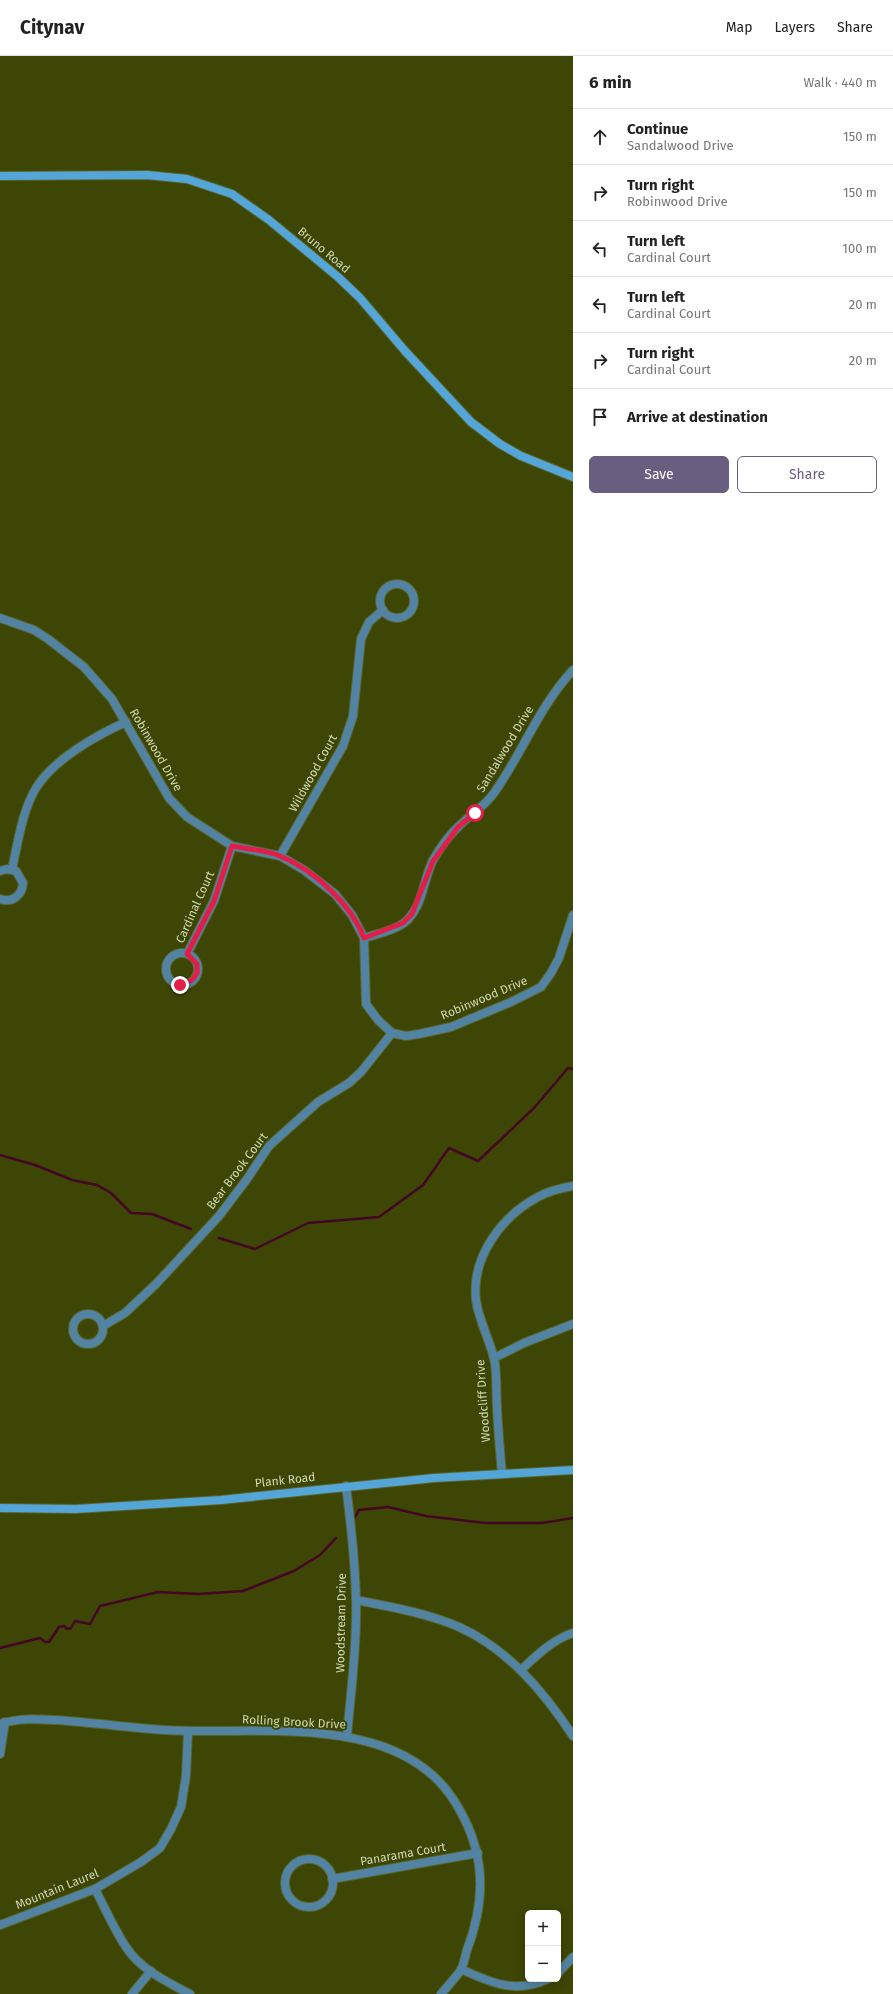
<!DOCTYPE html>
<html lang="en">
<head>
<meta charset="utf-8">
<style>
  body { margin:0; font-family:"Fira Sans",sans-serif; background:#f2f2f2; color:#222 }
  .controls { position:absolute; right:12px; bottom:12px; display:grid; overflow:hidden; border-radius:6px; box-shadow:0 2px 10px #0003 }
  .controls button { width:36px; height:36px; display:grid; place-items:center; padding:0; border:0; border-bottom:1px solid #e0e0e0; background:#fff; color:#222; font:20px sans-serif }
  .stop { position:absolute; width:12px; height:12px; margin:-9px; border:3px solid #e11d48; border-radius:50%; background:#fff }
  .stop.end { background:#e11d48; border-color:#fff; box-shadow:0 1px 4px #0008 }
  .list { margin:0; padding:0; list-style:none }
  h2 { display:flex; justify-content:space-between; align-items:center; height:52px; margin:0; padding:0 16px; font-size:17px }
  h2 small { font-size:13px; font-weight:400; color:#767676 }
  .list li { display:grid; grid-template-columns:26px 1fr auto; gap:12px; align-items:center; box-sizing:border-box; height:56px; padding:0 16px; border-top:1px solid #e0e0e0 }
  .list b { display:block; font-size:15px; white-space:nowrap }
  .list p { margin:0; font-size:13px; white-space:nowrap; color:#767676 }
  .list em { font-size:13px; font-style:normal; color:#767676 }
  .actions { display:flex; gap:8px; padding:12px 16px }
  .actions a { flex:1; padding:9px 0; border:1px solid #695e80; border-radius:6px; text-align:center; font-size:14px; color:#695e80 }
  .actions .main { background:#695e80; color:#fff }
  .icon { flex:none; width:22px; height:22px; fill:none; stroke:currentColor; stroke-width:2; stroke-linecap:round; stroke-linejoin:round }
  .map { position:relative; flex:none; width:573px; height:1938px; overflow:hidden }
  header { display:flex; align-items:center; gap:24px; box-sizing:border-box; height:56px; padding:0 20px; background:#fff; border-bottom:1px solid #e0e0e0 }
  header strong { font-size:19px }
  nav { display:flex; gap:22px; margin-inline-start:auto; font-size:14px }
  main { display:flex }
  aside { flex:1; background:#fff }
  .map>svg:first-child { display:block }
  .lines { fill:none; stroke-linecap:round; stroke-linejoin:round }
  .stream { stroke:#450524; stroke-width:2.5 }
  .street-casing { stroke:#5a6327; stroke-width:10 }
  .secondary-casing { stroke:#5a6327; stroke-width:10 }
  .street { stroke:#5283a2; stroke-width:8 }
  .secondary { stroke:#55a6d8; stroke-width:8 }
  .route { stroke:#e11d48; stroke-width:5 }
  .labels { text-anchor:middle; stroke-width:4; stroke-linejoin:round; paint-order:stroke }
  .street-label { font-size:12px; fill:#cfd8b1; stroke:#3d4605 }
</style>
</head>
<body>
<header>
<strong>Citynav</strong>
<nav><a>Map</a><a>Layers</a><a>Share</a></nav>
</header>
<main>
<div class="map">
<svg width="573" height="1938" viewBox="0 0 573 1938">
  <rect width="100%" height="100%" fill="#3d4605"/>
  <g class="lines">
    <g class="stream">
      <polyline points="0,1099 35,1109 72,1124 97,1129 111,1137 131,1157 152,1158 191,1173"/>
      <polyline points="219,1182 255,1193 308,1167 379,1161 423,1129 449,1092 478,1105 534,1052 568,1012 573,1013"/>
      <polyline points="355,1461 359,1454 388,1451 426,1460 485,1467 542,1467 573,1462"/>
      <polyline points="0,1592 40,1582 45,1586 49,1586 59,1571 64,1570 67,1573 71,1572 75,1565 90,1568 100,1550 158,1536 198,1538 243,1535 294,1515 320,1499 336,1482"/>
    </g>
    <defs>
      <g id="street">
        <circle cx="397" cy="545" r="17"/>
        <polyline points="0,562 34,574 48,583 84,611 112,643 169,742 187,761 232,790 280,800 304,814 335,838 352,859 364,882 366,948 378,964 392,977 406,980 419,978 451,971 511,946 541,931 551,917 559,902 573,859"/>
        <polyline points="280,800 343,690 353,660 361,583 369,566 383,554"/>
        <path d="M12 813C18 787 22 755 36 732 54 703 97 679 126 666"/>
        <path d="M0 815 7 813 16 815 23 827C22 840 12 847 0 843"/>
        <path d="M364 882C377 878 393 875 404 867 423 852 423 824 433 804 440 792 449 779 459 770 470 759 485 750 494 737 523 696 538 652 573 614"/>
        <circle cx="182" cy="913" r="16"/>
        <polyline points="187,898 214,845 232,790"/>
        <circle cx="88" cy="1273" r="15"/>
        <polyline points="103,1270 125,1257 156,1228 219,1160 247,1123 269,1090 318,1046 349,1027 361,1016 392,977"/>
        <polyline points="494,1302 524,1287 573,1268"/>
        <path d="M502 1418C500 1395 498 1373 497 1351 496 1337 497 1322 495 1308 492 1287 479 1267 476 1244 471 1201 502 1160 538 1141 549 1135 561 1132 573 1130"/>
        <path d="M346 1430C351 1468 355 1505 356 1543 357 1589 351 1635 347 1680"/>
        <path d="M356 1544C391 1551 426 1557 459 1571 508 1593 544 1636 573 1680"/>
        <path d="M521 1614C537 1599 552 1584 573 1577"/>
        <path d="M0 1668C17 1662 37 1663 55 1664 92 1666 128 1672 165 1674 257 1680 398 1654 455 1746 468 1767 476 1786 479 1810 483 1839 477 1867 467 1894 465 1900 464 1908 461 1914 455 1922 448 1930 441 1938"/>
        <polyline points="0,1698 5,1666"/>
        <circle cx="309" cy="1827" r="24"/>
        <polyline points="332,1823 478,1797"/>
        <path d="M95 1833C105 1852 114 1873 126 1891 140 1913 167 1926 190 1938"/>
        <polyline points="0,1869 95,1833 141,1806 160,1792 171,1773 181,1751 186,1720 188,1676"/>
        <path d="M461 1913C491 1927 516 1938 548 1923"/>
        <polyline points="558,1917 573,1901"/>
        <polyline points="132,1938 151,1915"/>
      </g>
      <g id="secondary">
        <polyline points="0,120 147,119 187,123 232,138 269,164 338,221 360,242 405,295 471,366 500,388 521,400 573,421"/>
        <polyline points="0,1452 76,1453 221,1444 434,1422 573,1414"/>
      </g>
    </defs>
    <use href="#street" class="street-casing"/>
    <use href="#secondary" class="secondary-casing"/>
    <use href="#street" class="street"/>
    <use href="#secondary" class="secondary"/>
  </g>
  <g class="lines">
    <path class="route" d="M180 929 192 924 197 917V908L187 898 214 845 232 790C247 793 266 794 280 800 314 814 351 848 364 882L403 867 412 858 433 805 458 771 475 757"/>
  </g>
  <g class="labels">
    <g class="street-label">
      <text transform="translate(324 194) rotate(40)" y="4">Bruno Road</text>
      <text transform="translate(505 693) rotate(-59)" y="4">Sandalwood Drive</text>
      <text transform="translate(156 694) rotate(60)" y="4">Robinwood Drive</text>
      <text transform="translate(313 717) rotate(-61)" y="4">Wildwood Court</text>
      <text transform="translate(195 851) rotate(-66)" y="4">Cardinal Court</text>
      <text transform="translate(484 942) rotate(-23)" y="4">Robinwood Drive</text>
      <text transform="translate(237 1115) rotate(-53)" y="4">Bear Brook Court</text>
      <text transform="translate(483 1345) rotate(-94)" y="4">Woodcliff Drive</text>
      <text transform="translate(285 1424) rotate(-6)" y="4">Plank Road</text>
      <text transform="translate(341 1567) rotate(-89)" y="4">Woodstream Drive</text>
      <text transform="translate(294 1666) rotate(3)" y="4">Rolling Brook Drive</text>
      <text transform="translate(403 1798) rotate(-10)" y="4">Panarama Court</text>
      <text transform="translate(57 1833) rotate(-22)" y="4">Mountain Laurel</text>
    </g>
  </g>
</svg>
<div class="controls">
<button>+</button>
<button>−</button>
</div>
<div class="stop" style="left:475px;top:757px"></div>
<div class="stop end" style="left:180px;top:929px"></div>
</div>
<aside>
<h2>6 min<small>Walk · 440 m</small></h2>
<ul class="list">
<li><svg class="icon" aria-label="ahead" viewBox="0 0 24 24"><path d="M12 20V5M6 11l6-6 6 6"/></svg><div><b>Continue</b><p>Sandalwood Drive</p></div><em>150 m</em></li>
<li><svg class="icon" aria-label="right" viewBox="0 0 24 24"><path d="M7 20v-9h11M14 6l5 5-5 5"/></svg><div><b>Turn right</b><p>Robinwood Drive</p></div><em>150 m</em></li>
<li><svg class="icon" aria-label="left" viewBox="0 0 24 24"><path d="M17 20v-9H6M10 6l-5 5 5 5"/></svg><div><b>Turn left</b><p>Cardinal Court</p></div><em>100 m</em></li>
<li><svg class="icon" aria-label="left" viewBox="0 0 24 24"><path d="M17 20v-9H6M10 6l-5 5 5 5"/></svg><div><b>Turn left</b><p>Cardinal Court</p></div><em>20 m</em></li>
<li><svg class="icon" aria-label="right" viewBox="0 0 24 24"><path d="M7 20v-9h11M14 6l5 5-5 5"/></svg><div><b>Turn right</b><p>Cardinal Court</p></div><em>20 m</em></li>
<li><svg class="icon" aria-label="arrive" viewBox="0 0 24 24"><path d="M6 21V4h12l-3 4 3 4H6"/></svg><div><b>Arrive at destination</b></div></li>
</ul>
<div class="actions"><a class="main">Save</a><a>Share</a></div>
</aside>
</main>
</body>
</html>
